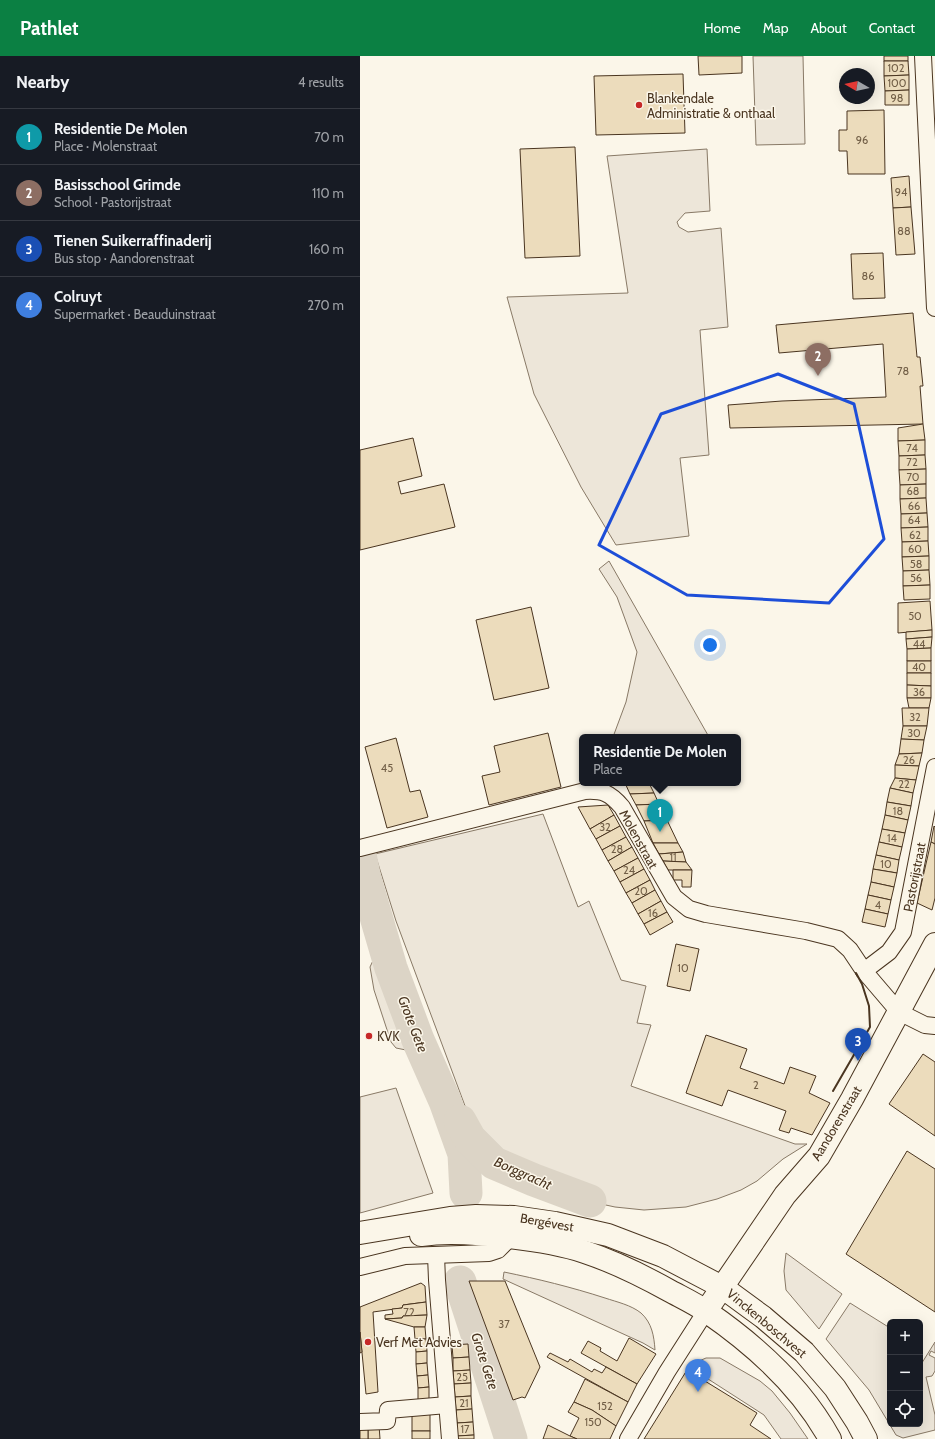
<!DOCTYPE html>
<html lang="en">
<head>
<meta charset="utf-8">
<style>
  body { margin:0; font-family:Cabin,sans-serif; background:#242831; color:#f1f3f6 }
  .controls { position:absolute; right:12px; bottom:12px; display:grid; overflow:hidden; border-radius:6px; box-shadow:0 4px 16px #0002 }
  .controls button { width:36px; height:36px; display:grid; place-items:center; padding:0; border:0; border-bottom:1px solid #363941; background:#171b24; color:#f1f3f6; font:20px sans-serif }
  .compass { position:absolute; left:479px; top:12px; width:36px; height:36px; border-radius:50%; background:#171b24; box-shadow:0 4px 16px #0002; rotate:279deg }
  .you { position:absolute; left:350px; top:589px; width:14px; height:14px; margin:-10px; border:3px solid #fff; border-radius:50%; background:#1a73e8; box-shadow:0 0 0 6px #1a73e833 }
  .badge { display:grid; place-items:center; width:26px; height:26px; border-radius:50%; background:#0b8043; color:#fff; font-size:13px; font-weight:700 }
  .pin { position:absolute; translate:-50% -33px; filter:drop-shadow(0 1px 2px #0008) }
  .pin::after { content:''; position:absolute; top:21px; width:14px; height:12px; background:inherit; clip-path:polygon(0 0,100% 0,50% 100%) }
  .popup { position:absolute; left:219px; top:678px; width:162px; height:52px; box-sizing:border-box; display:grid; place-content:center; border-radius:6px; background:#171b24; filter:drop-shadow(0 1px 3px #0005); font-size:13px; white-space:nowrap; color:#9ea1a6 }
  .popup b { font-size:15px; color:#f1f3f6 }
  .popup::after { content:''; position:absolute; left:50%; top:100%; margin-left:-8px; border:8px solid transparent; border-top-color:#171b24 }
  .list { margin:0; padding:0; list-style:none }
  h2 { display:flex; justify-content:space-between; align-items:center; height:52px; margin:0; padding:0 16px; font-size:17px }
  h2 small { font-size:13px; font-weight:400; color:#9ea1a6 }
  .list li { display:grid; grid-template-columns:26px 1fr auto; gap:12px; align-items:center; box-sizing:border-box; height:56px; padding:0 16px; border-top:1px solid #363941 }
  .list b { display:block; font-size:15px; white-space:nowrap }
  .list p { margin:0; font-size:13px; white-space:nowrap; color:#9ea1a6 }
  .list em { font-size:13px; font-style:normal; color:#9ea1a6 }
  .icon { flex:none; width:22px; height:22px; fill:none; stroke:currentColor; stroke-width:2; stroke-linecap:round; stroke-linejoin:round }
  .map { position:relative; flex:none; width:575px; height:1383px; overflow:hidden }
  header { display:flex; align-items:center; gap:24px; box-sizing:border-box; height:56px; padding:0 20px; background:#0b8043; color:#fff }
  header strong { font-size:19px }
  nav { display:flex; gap:22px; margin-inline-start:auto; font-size:14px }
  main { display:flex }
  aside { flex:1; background:#171b24 }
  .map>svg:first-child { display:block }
  .green { fill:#ede6d9; stroke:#887966 }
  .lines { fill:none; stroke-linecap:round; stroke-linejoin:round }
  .river { stroke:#dcd4c6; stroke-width:33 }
  .building { fill:#ecdcbc; stroke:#4a3520 }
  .minor-casing { stroke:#4a3520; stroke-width:18 }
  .secondary-casing { stroke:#4a3520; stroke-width:24 }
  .primary-casing { stroke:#4a3520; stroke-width:24 }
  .minor { stroke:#fbf6e9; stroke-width:16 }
  .secondary { stroke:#fbf6e9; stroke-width:22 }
  .primary { stroke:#fbf6e9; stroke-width:22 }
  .wall { stroke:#4a3520; stroke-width:2 }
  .marked { fill:none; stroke:#1d4ed8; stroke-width:3; stroke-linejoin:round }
  .poi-dot { fill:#c62828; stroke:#fbf6e9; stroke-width:1.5 }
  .labels { text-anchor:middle; stroke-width:3; stroke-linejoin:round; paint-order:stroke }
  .number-label { font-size:11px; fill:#725f47 }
  .poi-label { font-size:13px; fill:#4a3520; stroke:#fbf6e9; text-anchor:start }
  .street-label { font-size:13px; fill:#4a3520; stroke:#fbf6e9 }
  .water-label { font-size:14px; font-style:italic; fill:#4a3520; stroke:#fbf6e9 }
</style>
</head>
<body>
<header>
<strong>Pathlet</strong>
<nav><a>Home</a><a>Map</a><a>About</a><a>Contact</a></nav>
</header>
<main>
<aside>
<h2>Nearby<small>4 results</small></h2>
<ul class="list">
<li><span class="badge" style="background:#0f9aa8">1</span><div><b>Residentie De Molen</b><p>Place · Molenstraat</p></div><em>70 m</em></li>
<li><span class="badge" style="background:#8d6e63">2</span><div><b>Basisschool Grimde</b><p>School · Pastorijstraat</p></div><em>110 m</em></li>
<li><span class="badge" style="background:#1a4fb4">3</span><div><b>Tienen Suikerraffinaderij</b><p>Bus stop · Aandorenstraat</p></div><em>160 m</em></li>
<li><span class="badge" style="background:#3f7fe0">4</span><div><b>Colruyt</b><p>Supermarket · Beauduinstraat</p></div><em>270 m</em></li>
</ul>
</aside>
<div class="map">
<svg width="575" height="1383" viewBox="0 0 575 1383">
  <rect width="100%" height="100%" fill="#fbf6e9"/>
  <g class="green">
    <polygon points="393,0 443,0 445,88 396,89"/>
    <polygon points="347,93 350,155 325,157 317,166 319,171 328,176 361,172 368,271 340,274 349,399 320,402 329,480 256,489 221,431 174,338 147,241 268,237 247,100"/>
    <polygon points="249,505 349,681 253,681 266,646 277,596 257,541 239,513"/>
    <polygon points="183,758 218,851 229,845 261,924 286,930 277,967 291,969 271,1030 435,1088 447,1088 423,1103 397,1125 381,1134 357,1143 326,1151 284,1154 255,1151 195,1138 180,1131 176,1116 170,1111 128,1092 114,1074 36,865 15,798"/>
    <polygon points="17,896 31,933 46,994 36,992 31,986 14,934 10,911"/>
    <polygon points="36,1032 73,1137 0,1157 0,1041"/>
    <polygon points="426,1197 482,1238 459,1273 426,1234 424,1215"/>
    <path d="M144 1216C178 1223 211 1231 245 1242 257 1246 271 1249 281 1257 292 1267 294 1280 295 1294L283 1287 143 1223Z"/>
    <polygon points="490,1247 530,1272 530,1368 560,1368 560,1310 575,1286 575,1297 571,1295 569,1299 575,1302 575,1315 572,1320 566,1321 575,1359 575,1374 543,1382 536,1379 509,1334 466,1283"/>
    <polygon points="346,1302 360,1302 400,1325 412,1335 430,1357 448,1383 421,1383 404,1359 331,1312 339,1305"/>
  </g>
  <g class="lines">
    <g class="river">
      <polyline points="0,799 5,823 31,912 58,984 85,1045 104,1098 106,1137"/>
      <polyline points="100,1065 110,1083 134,1107 174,1124 230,1145"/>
      <polyline points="100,1226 151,1383"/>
    </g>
  </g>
  <g class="building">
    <polygon points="338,0 382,0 382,17 339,19"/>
    <rect x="524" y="0" width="24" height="5"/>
    <polygon points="524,5 548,5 549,19 524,20"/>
    <polygon points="323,18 325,77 236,79 234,20"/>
    <polygon points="549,19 549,34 525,35 524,20"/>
    <polygon points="549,34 549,49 525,49 525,35"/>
    <polygon points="524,54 525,118 488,118 487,95 479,95 479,74 487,74 487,55"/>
    <polygon points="215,91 220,200 165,202 160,93"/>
    <polygon points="549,120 551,151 533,152 531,122"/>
    <polygon points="551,151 555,198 536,199 533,152"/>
    <polygon points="523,197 525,242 493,243 491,198"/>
    <polygon points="553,257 557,301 560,301 563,330 560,330 563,368 370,372 368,349 422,345 526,341 523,288 419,297 416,269"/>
    <polygon points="563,368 565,384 538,385 538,372"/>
    <polygon points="53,382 62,420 38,426 41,438 84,428 95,471 0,494 0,394"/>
    <polygon points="565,384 565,399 539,400 538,385"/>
    <polygon points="565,399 566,413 539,414 539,400"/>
    <polygon points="566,413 566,428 540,429 539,414"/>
    <polygon points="566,428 566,442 540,443 540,429"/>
    <polygon points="566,442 567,457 541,458 540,443"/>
    <polygon points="567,457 568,471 541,472 541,458"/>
    <polygon points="568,471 568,485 542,486 541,472"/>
    <polygon points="568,485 569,500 542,501 542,486"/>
    <polygon points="569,500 569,514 543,515 542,501"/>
    <polygon points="569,514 570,529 543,530 543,515"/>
    <polygon points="570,529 570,543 544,544 543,530"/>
    <polygon points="570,545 572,574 538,577 538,547"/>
    <polygon points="171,551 189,632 134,644 116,564"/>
    <polygon points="572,574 572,581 546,583 546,576"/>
    <polygon points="572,581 571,592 547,593 546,583"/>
    <polygon points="571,592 571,605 547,605 547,593"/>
    <rect x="547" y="605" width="24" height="12"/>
    <polygon points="547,617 571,617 571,630 547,629"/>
    <polygon points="547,629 571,630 571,642 547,642"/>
    <polygon points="547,642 571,642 569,652 549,652"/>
    <polygon points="542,652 569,652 567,670 543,670"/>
    <polygon points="543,670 567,670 564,684 541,683"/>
    <polygon points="188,677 201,731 129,749 122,720 140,716 134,690"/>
    <polygon points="36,682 50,736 60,734 68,761 27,772 5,691"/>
    <polygon points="541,683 564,684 562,697 539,698"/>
    <polygon points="562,697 559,710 535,709 539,698"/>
    <polygon points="535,709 559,710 556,724 535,722"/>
    <polygon points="535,722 556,724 553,737 530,732"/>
    <polygon points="265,727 289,727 294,737 270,738"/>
    <polygon points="530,732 553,737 551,750 527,746"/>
    <polygon points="294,737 299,748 276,749 270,738"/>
    <polygon points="527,746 551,750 548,764 525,759"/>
    <polygon points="299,748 307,764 284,765 276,749"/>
    <polygon points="248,749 254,759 230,773 218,751"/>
    <polygon points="254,759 260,770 236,783 230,773"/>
    <polygon points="525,759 548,764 545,777 522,773"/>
    <polygon points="307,764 318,787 293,787 284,765"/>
    <polygon points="260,770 266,781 242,794 236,783"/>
    <polygon points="574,770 575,771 575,788 571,786"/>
    <polygon points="522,773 545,777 542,791 519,786"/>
    <polygon points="266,781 272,791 248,805 242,794"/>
    <polygon points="519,786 542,791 539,804 516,799"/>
    <polygon points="571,786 575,788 575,842 572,854 557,847"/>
    <polygon points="293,787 318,787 323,796 299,798"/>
    <polygon points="272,791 278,802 254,815 248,805"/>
    <polygon points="323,796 326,806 303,805 299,798"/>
    <polygon points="516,799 539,804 537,817 513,813"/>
    <polygon points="278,802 284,813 260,826 254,815"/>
    <polygon points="303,805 326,806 332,814 308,814"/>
    <polygon points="284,813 290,824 266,837 260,826"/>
    <polygon points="513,813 537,817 534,831 511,826"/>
    <polygon points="313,814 332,814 331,831 322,831 322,824 313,824"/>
    <polygon points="290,824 295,834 272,847 266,837"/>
    <polygon points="511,826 534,831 531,844 508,839"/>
    <polygon points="295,834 301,845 278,858 272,847"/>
    <polygon points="508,839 531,844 528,858 505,853"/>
    <polygon points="301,845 307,856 284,868 278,858"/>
    <polygon points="505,853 528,858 525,871 502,866"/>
    <polygon points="307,856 313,866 290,879 284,868"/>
    <polygon points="316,888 339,893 330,935 307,930"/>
    <polygon points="346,979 387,993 380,1012 424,1028 430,1011 456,1020 449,1037 470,1047 452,1079 431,1072 429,1077 419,1074 426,1055 368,1034 362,1050 326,1037"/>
    <polygon points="563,998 575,1006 575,1080 529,1048"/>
    <polygon points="547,1095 575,1113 575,1256 486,1198"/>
    <polygon points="109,1225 145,1225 180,1311 165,1342 162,1341 153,1344"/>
    <polygon points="61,1227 65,1230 66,1246 43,1249 42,1252 13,1256 18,1336 6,1338 0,1276 0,1251"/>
    <polygon points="66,1246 67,1259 43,1260 42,1262 25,1263 25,1259 33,1258 32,1253 42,1252 43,1249"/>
    <polygon points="67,1259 65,1271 54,1271 25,1263 42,1262 43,1260"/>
    <polygon points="54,1271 65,1271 66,1283 55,1283"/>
    <polygon points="0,1276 2,1296 0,1297"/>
    <polygon points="269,1282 296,1298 277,1328 221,1297 228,1285 241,1292 240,1295 257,1305"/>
    <polygon points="55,1283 66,1283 67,1295 56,1296"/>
    <polygon points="108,1288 109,1301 93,1302 92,1289"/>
    <polygon points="67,1295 67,1307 56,1308 56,1296"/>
    <polygon points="190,1297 208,1306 210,1303 232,1316 234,1313 242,1317 246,1311 277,1328 268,1346 187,1301"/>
    <polygon points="109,1301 110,1314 93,1315 93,1302"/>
    <polygon points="67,1307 68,1319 57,1320 56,1308"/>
    <polygon points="110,1314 111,1327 94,1328 93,1315"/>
    <polygon points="327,1314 397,1357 390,1369 411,1383 284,1383"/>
    <polygon points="68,1319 69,1331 58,1332 57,1320"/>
    <polygon points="225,1323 268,1346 256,1370 232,1354 214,1346"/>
    <polygon points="111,1327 111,1340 95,1341 94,1328"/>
    <polygon points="69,1331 69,1344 58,1344 58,1332"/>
    <polygon points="111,1340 112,1353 96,1354 95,1341"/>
    <polygon points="214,1346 232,1354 256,1370 250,1383 217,1383 210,1380 219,1362 208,1356"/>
    <polygon points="112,1353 113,1366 97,1367 96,1354"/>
    <rect x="52" y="1357" width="18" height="18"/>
    <polygon points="113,1366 114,1379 97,1380 97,1367"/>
    <polygon points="19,1369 20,1383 8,1383 8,1370"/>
    <polygon points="188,1369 210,1380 217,1383 183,1383"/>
    <rect x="0" y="1370" width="8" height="13"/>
    <rect x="52" y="1375" width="18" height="8"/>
    <polygon points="114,1379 114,1383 98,1383 97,1380"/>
  </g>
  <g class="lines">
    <defs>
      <g id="minor">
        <polyline points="563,0 575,252"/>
        <path d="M0 792 225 735C243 734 250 737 262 751L314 841 329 853 346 858 446 875 478 883 490 894 504 915 539 956 565 969 575 970"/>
        <polyline points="504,915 529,896 543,876 575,711"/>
        <polyline points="76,1199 77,1224 90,1383"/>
        <polyline points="0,1211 45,1200 129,1197 138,1194 151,1181"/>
        <polyline points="0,1366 27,1365 28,1354 87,1349"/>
        <polyline points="268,1383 307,1316 346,1255"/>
      </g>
      <polyline id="secondary" points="346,1255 425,1139 459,1100 492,1043 575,888"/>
      <g id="primary">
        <polyline points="0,1177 90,1162 116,1160 154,1161 195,1167 248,1179 303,1200 362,1231 403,1261 444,1296 475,1332 497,1366 506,1383"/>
        <path d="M61 1179C90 1175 119 1178 148 1181 174 1184 201 1188 225 1196 255 1206 283 1220 310 1235 323 1242 336 1248 347 1256 395 1289 442 1332 470 1383"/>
      </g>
    </defs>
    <use href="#minor" class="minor-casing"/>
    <use href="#secondary" class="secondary-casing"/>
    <use href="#primary" class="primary-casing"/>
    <use href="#minor" class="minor"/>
    <use href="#secondary" class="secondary"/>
    <use href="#primary" class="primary"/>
    <polyline class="wall" points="473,1035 510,971 509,950 502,928 496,917"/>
  </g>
  <path class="marked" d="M418 318 494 348 524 483 469 547 327 539 239 489 301 358Z"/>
  <g class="poi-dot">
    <circle cx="279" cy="49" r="4"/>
    <circle cx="9" cy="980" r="4"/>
    <circle cx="8" cy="1286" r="4"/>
  </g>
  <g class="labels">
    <g class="number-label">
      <text x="536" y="16">102</text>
      <text x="537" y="31">100</text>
      <text x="537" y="46">98</text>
      <text x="502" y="88">96</text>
      <text x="541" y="140">94</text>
      <text x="544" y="179">88</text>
      <text x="508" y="224">86</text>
      <text x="543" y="319">78</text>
      <text x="552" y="396">74</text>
      <text x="552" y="410">72</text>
      <text x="553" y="425">70</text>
      <text x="553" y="439">68</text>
      <text x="554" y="454">66</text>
      <text x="554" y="468">64</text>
      <text x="555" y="483">62</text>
      <text x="555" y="497">60</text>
      <text x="556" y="512">58</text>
      <text x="556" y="526">56</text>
      <text x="555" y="564">50</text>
      <text x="559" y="592">44</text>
      <text x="559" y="615">40</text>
      <text x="559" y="640">36</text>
      <text x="555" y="665">32</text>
      <text x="554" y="681">30</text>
      <text x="549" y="708">26</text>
      <text x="27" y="716">45</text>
      <text x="544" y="732">22</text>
      <text x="538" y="759">18</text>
      <text x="245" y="775">32</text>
      <text x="532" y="786">14</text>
      <text x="257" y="797">28</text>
      <text x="313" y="805">11</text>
      <text x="526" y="812">10</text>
      <text x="269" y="818">24</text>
      <text x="281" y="839">20</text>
      <text x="518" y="853">4</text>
      <text x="293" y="861">16</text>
      <text x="323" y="916">10</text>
      <text x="396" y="1033">2</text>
      <text x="49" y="1260">72</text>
      <text x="144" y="1272">37</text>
      <text x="102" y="1325">25</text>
      <text x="104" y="1351">21</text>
      <text x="245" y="1354">152</text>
      <text x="233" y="1370">150</text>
      <text x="105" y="1377">17</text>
    </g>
    <g class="poi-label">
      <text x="287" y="47">Blankendale<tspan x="287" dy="15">Administratie &amp; onthaal</tspan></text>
      <text x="17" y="985">KVK</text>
      <text x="16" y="1291">Verf Met Advies</text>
    </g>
    <g class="street-label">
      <text transform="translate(279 783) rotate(61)" y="5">Molenstraat</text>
      <text transform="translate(554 821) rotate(-79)" y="5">Pastorijstraat</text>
      <text transform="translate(476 1067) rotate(-59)" y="5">Aandorenstraat</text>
      <text transform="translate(187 1166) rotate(10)" y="5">Bergévest</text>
      <text transform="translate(407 1267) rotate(40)" y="5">Vinckenboschvest</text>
    </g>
    <g class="water-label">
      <text transform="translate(53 968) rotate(69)" y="5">Grote Gete</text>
      <text transform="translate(163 1117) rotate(24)" y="5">Borggracht</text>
      <text transform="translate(125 1305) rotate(72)" y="5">Grote Gete</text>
    </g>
  </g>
</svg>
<div class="controls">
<button>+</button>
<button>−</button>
<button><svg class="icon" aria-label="locate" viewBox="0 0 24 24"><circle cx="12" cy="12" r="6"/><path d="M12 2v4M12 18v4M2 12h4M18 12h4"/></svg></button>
</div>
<svg class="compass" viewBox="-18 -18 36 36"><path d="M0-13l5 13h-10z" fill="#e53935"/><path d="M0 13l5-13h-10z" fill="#9ea1a6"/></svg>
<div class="you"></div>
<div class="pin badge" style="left:300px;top:776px;background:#0f9aa8">1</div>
<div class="popup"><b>Residentie De Molen</b>Place</div>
<div class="pin badge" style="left:458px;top:320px;background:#8d6e63">2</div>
<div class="pin badge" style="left:498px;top:1005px;background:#1a4fb4">3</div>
<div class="pin badge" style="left:338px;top:1336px;background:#3f7fe0">4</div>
</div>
</main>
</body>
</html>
